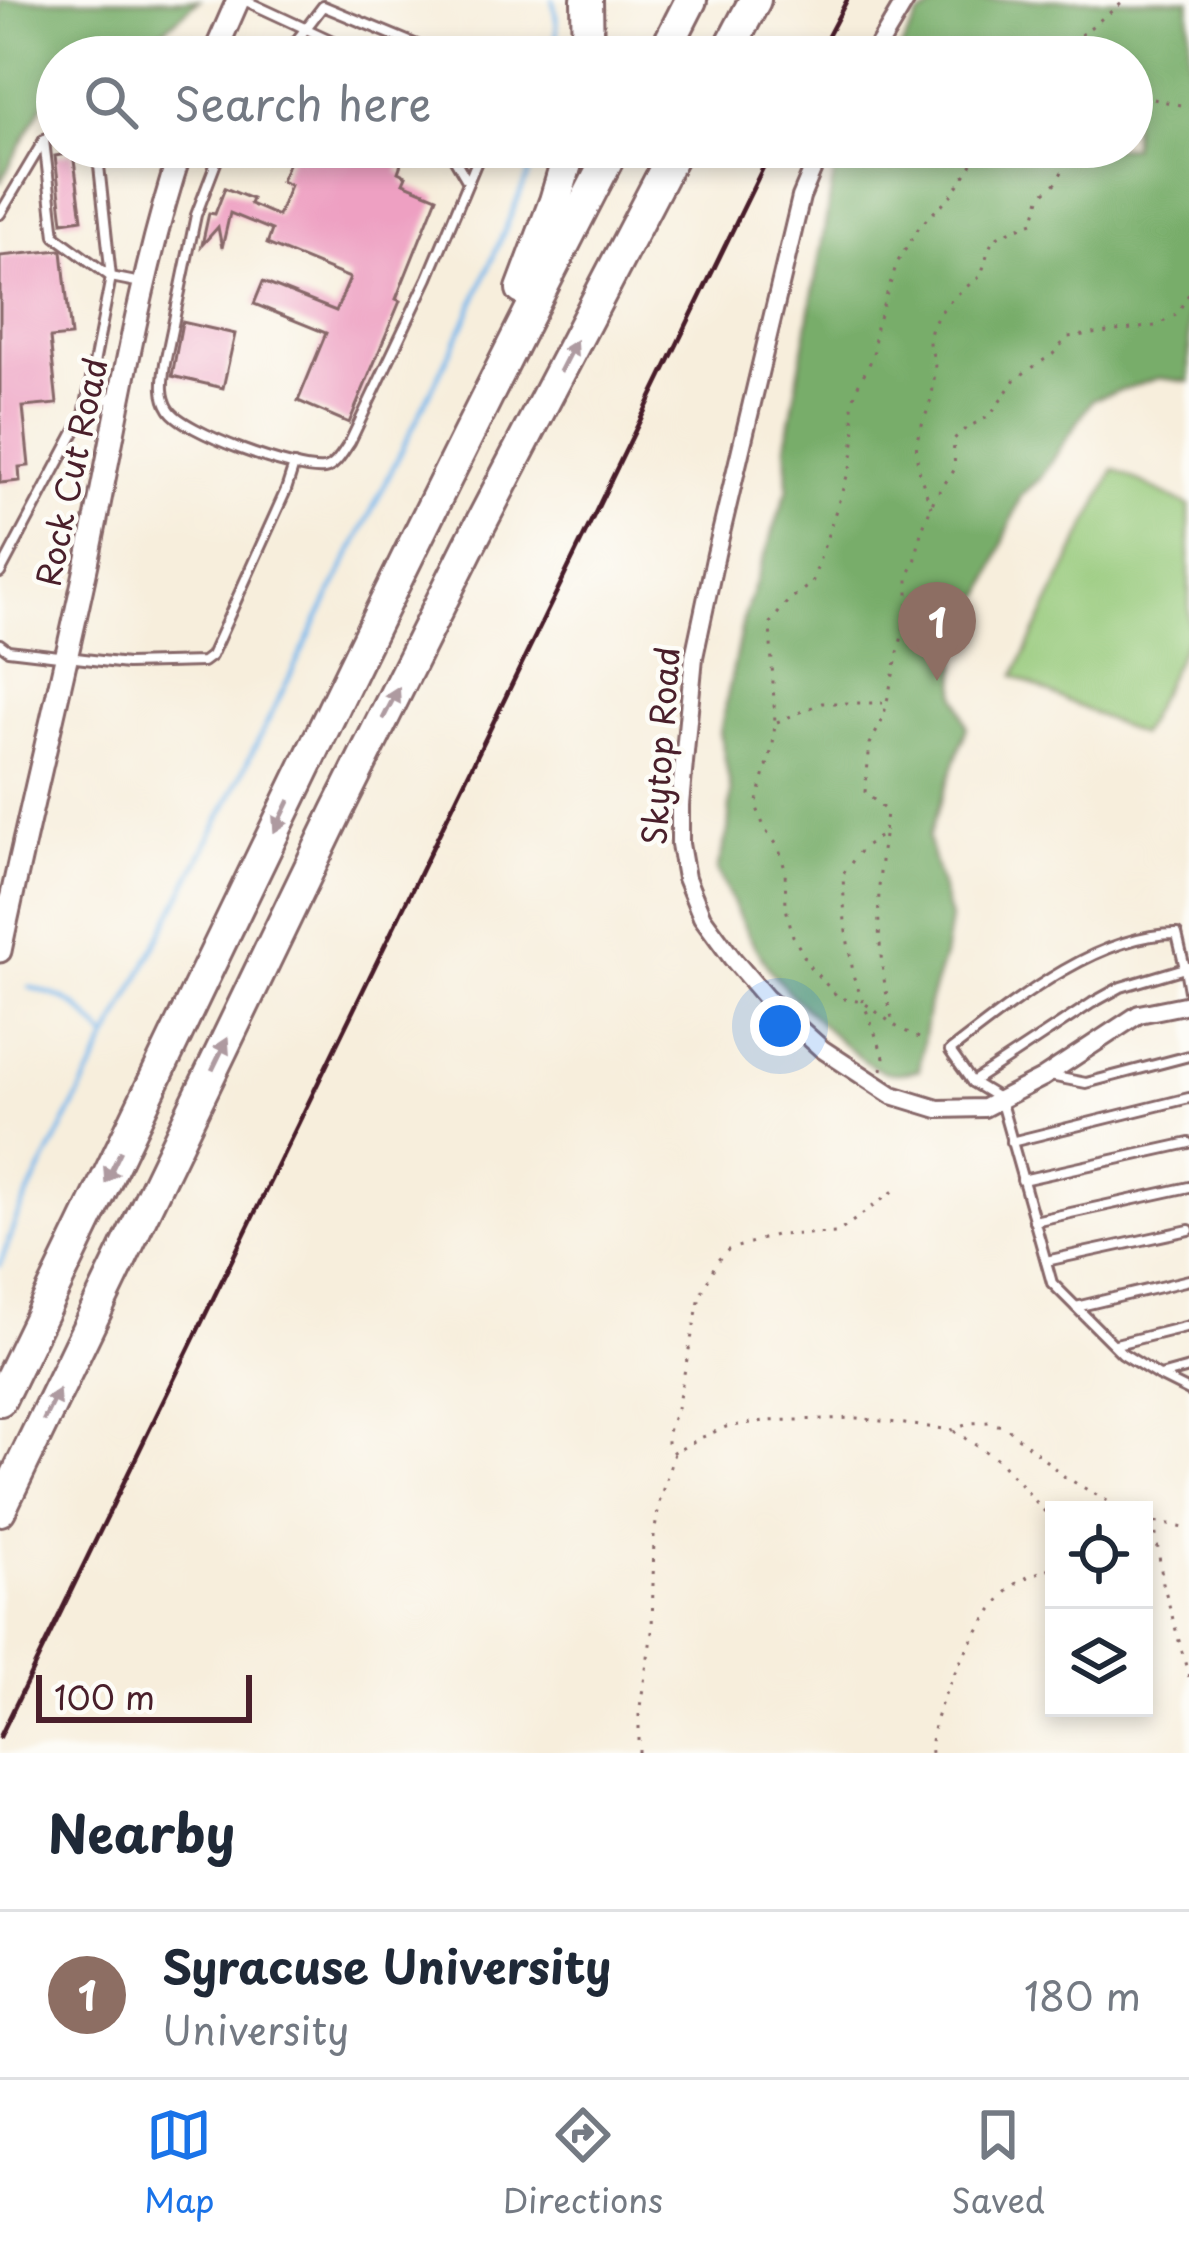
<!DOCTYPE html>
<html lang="en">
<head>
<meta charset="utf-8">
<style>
  body { margin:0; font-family:"Playpen Sans",sans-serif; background:#f2f2f3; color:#1f2937 }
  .controls { position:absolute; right:36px; bottom:36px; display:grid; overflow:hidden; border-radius:0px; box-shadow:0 6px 18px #0003 }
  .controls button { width:108px; height:108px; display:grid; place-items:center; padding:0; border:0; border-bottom:3px solid #e0e1e3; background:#fff; color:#1f2937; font:60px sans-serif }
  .scale { position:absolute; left:36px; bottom:30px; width:216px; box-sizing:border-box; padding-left:12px; border:6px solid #4a1f2b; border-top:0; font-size:33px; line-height:42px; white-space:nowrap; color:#4a1f2b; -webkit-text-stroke:9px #fdfcf7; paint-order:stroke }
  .you { position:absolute; left:780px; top:1026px; width:42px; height:42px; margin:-30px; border:9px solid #fff; border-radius:50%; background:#1a73e8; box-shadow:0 0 0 18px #1a73e833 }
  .badge { display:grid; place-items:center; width:78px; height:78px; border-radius:50%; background:#1a73e8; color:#fff; font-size:39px; font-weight:700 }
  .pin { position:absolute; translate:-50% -99px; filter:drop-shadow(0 3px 6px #0008) }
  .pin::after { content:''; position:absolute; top:63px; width:42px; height:36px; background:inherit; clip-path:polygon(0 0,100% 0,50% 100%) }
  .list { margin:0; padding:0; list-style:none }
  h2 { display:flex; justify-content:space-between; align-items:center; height:156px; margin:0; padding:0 48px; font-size:51px }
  h2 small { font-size:39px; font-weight:400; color:#747a83 }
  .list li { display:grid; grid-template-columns:78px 1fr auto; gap:36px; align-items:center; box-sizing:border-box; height:168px; padding:0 48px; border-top:3px solid #e0e1e3 }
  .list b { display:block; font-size:45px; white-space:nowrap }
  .list p { margin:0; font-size:39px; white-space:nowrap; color:#747a83 }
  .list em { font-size:39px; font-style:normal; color:#747a83 }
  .icon { flex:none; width:66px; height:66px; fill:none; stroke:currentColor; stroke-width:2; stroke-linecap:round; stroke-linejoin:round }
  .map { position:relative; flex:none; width:1189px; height:1753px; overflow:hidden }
  .search { position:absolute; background:#fff; box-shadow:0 6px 18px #0003; left:36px; right:36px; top:36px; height:132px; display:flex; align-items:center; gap:30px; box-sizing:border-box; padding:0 42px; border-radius:66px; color:#747a83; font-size:45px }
  .sheet { height:324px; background:#fff }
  nav { display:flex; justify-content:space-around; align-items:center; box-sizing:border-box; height:168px; border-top:3px solid #e0e1e3; background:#fff; font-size:33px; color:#747a83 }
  nav a { display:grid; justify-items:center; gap:6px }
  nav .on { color:#1a73e8 }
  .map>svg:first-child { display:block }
  .green { fill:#96c97a; stroke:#707452; stroke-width:3 }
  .forest { fill:#78ad6a; stroke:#61664a; stroke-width:3 }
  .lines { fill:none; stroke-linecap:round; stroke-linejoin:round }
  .stream { stroke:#77b7eb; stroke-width:4.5 }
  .building { fill:#eea0c2 }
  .service-casing { stroke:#876769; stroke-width:14 }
  .minor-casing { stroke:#876769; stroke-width:22 }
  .tertiary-casing { stroke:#876769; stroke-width:27 }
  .motorway-casing { stroke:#876769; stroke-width:36 }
  .path { stroke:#876769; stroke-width:3; stroke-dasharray:3 9; stroke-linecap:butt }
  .service { stroke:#fff; stroke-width:8 }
  .minor { stroke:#fff; stroke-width:16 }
  .tertiary { stroke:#fff; stroke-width:21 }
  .motorway { stroke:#fff; stroke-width:30 }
  .rail { stroke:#4a1f2b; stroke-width:4.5 }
  .oneway { fill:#ae9aa0 }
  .labels { text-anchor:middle; stroke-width:9; stroke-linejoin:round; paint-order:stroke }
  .street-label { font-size:33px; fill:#4a1f2b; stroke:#fdfcf7 }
</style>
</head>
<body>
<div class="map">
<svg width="1189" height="1753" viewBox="0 0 1189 1753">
  <rect width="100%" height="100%" fill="#fdfcf7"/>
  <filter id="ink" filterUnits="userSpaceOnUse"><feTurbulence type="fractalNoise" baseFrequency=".00833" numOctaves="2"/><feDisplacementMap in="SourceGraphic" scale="24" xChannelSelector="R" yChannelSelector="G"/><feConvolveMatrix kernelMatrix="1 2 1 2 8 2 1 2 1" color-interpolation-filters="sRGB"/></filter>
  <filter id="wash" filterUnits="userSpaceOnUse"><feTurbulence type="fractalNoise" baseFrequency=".004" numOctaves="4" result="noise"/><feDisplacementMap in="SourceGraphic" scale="48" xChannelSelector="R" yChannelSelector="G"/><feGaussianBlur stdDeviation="2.7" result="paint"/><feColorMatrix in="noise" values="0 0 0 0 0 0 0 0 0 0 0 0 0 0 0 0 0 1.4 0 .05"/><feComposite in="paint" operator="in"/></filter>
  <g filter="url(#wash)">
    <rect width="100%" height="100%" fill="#f7eedc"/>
    <polygon class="green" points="1114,469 1189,506 1189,635 1140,735 1014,676"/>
    <g class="forest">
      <polygon points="0,0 199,0 165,29 111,57 57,57 57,89 49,93 0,183"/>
      <path d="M947 0H1189V382L1159 378 1093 399 1040 479 1021 495 985 592 958 621 956 693 967 727 928 838 950 919 944 957 929 1003 919 1070C906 1073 896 1075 882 1071 858 1063 787 993 770 970 748 940 733 903 717 870L728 831 731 792 720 732 743 620 788 488 786 445 835 169 847 147H1132V57H896L918 17Z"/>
    </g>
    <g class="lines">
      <g class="stream">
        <polyline points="553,0 557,24 555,57"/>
        <path d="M29 987C73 999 77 1004 106 1038"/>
        <polyline points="0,1265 17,1217 202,854 468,316 540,147"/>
      </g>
    </g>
    <g id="blocks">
      <g class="building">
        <polygon points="295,147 400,147 395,158 402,161 398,172 406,176 403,183 437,197 396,299 400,301 349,423 298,401 326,333 254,304 263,282 336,311 350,278 267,244 272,230 230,213 222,248 218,227 202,245 209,213 215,214 225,188 252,199 250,204 278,216 290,185 281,181"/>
        <polygon points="73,153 82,219 63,222 55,156"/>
        <polygon points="60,250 62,251 71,336 50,338 57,404 23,407 29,466 19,467 20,481 0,483 0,256"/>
        <polygon points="182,322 235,334 223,388 172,376"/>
      </g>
    </g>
  </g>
  <g filter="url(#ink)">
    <use href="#blocks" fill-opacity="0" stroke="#876769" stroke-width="3"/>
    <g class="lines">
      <defs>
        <g id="service">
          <polyline points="244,0 367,57"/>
          <polyline points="284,57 323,6 446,57"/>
          <polyline points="408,57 427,49"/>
          <polyline points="44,140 55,236 111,277 141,283"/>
          <path d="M222 147 196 215 165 363C163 379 160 395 169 409 182 432 297 473 324 469 336 467 344 450 350 442L428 278 483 147"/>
          <polyline points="440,147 451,153 468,182"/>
          <polyline points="0,214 44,140 57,129"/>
          <polyline points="84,415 111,277 97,147"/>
          <polyline points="0,573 84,415 94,404 115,396"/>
          <polyline points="0,644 8,650 127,664 203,662 211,656 286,490 294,465"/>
          <path d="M1189 967 1185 968 1177 934C1097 933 1010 1005 950 1051L972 1082 1000 1099 1052 1283 1122 1353 1159 1376 1189 1391"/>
          <polyline points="1050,1076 1086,1083 1189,1056"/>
          <polyline points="972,1082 1092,1003 1121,987 1185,968 1189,991"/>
          <polyline points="1011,1142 1189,1098"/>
          <polyline points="1022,1180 1189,1143"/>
          <polyline points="1034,1221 1189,1187"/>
          <polyline points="1046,1261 1189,1230"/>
          <polyline points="1076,1307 1189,1280"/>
          <polyline points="1116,1344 1189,1326"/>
          <polyline points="1160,1376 1189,1368"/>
        </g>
        <g id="minor">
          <polyline points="872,57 906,0"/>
          <polyline points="822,147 801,197 716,554 694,657 680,805 680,844 686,878 702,917 732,958 766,998 822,1049 892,1095 938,1109 984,1108 1042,1078 1139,1014 1189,1004"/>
        </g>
        <g id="tertiary">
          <polyline points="213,57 238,0"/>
          <path d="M0 951C28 817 62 683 90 549 118 415 139 277 182 147"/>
        </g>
        <g id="motorway">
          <polyline points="587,0 588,57"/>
          <polyline points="662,57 691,0"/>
          <polyline points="725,57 755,0"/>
          <polyline points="522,289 555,201 571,147"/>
          <path d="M0 1400C203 982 400 560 614 147"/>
          <polyline points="0,1510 337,811 469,546 677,147"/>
        </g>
      </defs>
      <use href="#service" class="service-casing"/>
      <use href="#minor" class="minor-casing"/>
      <use href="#tertiary" class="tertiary-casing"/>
      <use href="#motorway" class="motorway-casing"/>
      <g class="path">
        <polyline points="1052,57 1126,0"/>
        <polyline points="1132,107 1149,98 1189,107"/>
        <path d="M931 507C924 486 911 456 919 433 925 415 930 408 933 388 934 379 936 368 934 359 932 350 929 351 929 341 932 312 960 291 981 276 994 230 989 240 1033 222L1041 195 1056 183 1067 162 1097 147"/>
        <polyline points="777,722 822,703 883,703"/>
        <path d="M884 836C875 898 877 961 893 1022"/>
        <polyline points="919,1038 897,1027 863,1002 839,998 810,967 793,936 786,908 785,869 778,846 765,830 756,805 773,745 775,723 770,623 788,601 812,583 851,464 855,435 852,407 856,389 873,357 876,327 897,263 920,226 954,192 983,147"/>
        <polyline points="882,1070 884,1057 854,978 845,925 843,874 863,847 884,834 886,811 865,792 870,744 883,719 908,609 908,575 915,563 921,532 935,497 955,469 953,440 966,428 990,416 1015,379 1053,354 1068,337 1155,326 1176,315 1189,294"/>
        <polyline points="954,1431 999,1460 1054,1522"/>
        <polyline points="674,1453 667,1443 667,1434 677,1408 700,1296 717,1261 728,1250 775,1235 837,1233 899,1187"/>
        <polyline points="1144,1520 1189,1529"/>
        <polyline points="1154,1522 1163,1583 1189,1677"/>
        <polyline points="639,1753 639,1713 652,1632 654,1535 660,1499 674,1453 698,1439 726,1427 764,1421 857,1418 952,1430 971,1423 989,1422 1007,1428 1065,1477 1123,1510"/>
        <path d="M931 1753C926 1715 982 1613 1012 1587 1024 1577 1039 1572 1054 1567"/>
      </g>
      <use href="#service" class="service"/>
      <use href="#minor" class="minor"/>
      <use href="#tertiary" class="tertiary"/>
      <use href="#motorway" class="motorway"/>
      <g class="rail">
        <polyline points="817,57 847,0"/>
        <polyline points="0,1737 773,147"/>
      </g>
    </g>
    <defs><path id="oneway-solid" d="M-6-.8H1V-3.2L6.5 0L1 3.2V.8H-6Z" transform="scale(3)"/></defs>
    <g class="oneway">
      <use href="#oneway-solid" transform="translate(568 356) rotate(-63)"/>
      <use href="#oneway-solid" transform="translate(391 703) rotate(-63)"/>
      <use href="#oneway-solid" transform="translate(282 816) rotate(116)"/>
      <use href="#oneway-solid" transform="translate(220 1054) rotate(-64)"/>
      <use href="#oneway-solid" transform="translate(113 1167) rotate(116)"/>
      <use href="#oneway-solid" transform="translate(51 1405) rotate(-64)"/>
    </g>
  </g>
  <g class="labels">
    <g class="street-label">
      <text transform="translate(72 472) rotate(-78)" y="12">Rock Cut Road</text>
      <text transform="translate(661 746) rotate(-86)" y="12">Skytop Road</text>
    </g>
  </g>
</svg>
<div class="controls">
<button><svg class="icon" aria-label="locate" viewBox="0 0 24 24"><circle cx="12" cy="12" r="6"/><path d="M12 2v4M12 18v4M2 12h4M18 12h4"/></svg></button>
<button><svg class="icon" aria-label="layers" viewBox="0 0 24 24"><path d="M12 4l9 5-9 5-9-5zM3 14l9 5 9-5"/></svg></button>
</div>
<div class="scale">100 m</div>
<div class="you"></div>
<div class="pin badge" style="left:937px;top:681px;background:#8d6e63">1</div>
<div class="search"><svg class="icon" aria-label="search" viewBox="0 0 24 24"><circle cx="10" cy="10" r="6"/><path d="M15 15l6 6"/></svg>Search here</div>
</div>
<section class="sheet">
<h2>Nearby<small></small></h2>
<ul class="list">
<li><span class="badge" style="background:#8d6e63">1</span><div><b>Syracuse University</b><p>University</p></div><em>180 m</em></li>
</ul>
</section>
<nav>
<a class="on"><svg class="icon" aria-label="map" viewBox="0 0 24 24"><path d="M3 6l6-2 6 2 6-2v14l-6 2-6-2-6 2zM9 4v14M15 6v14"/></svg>Map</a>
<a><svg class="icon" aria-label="directions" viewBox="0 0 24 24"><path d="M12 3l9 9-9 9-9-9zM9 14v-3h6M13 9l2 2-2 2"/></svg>Directions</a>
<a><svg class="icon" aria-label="saved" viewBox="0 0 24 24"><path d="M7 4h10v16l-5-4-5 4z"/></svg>Saved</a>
</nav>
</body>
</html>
